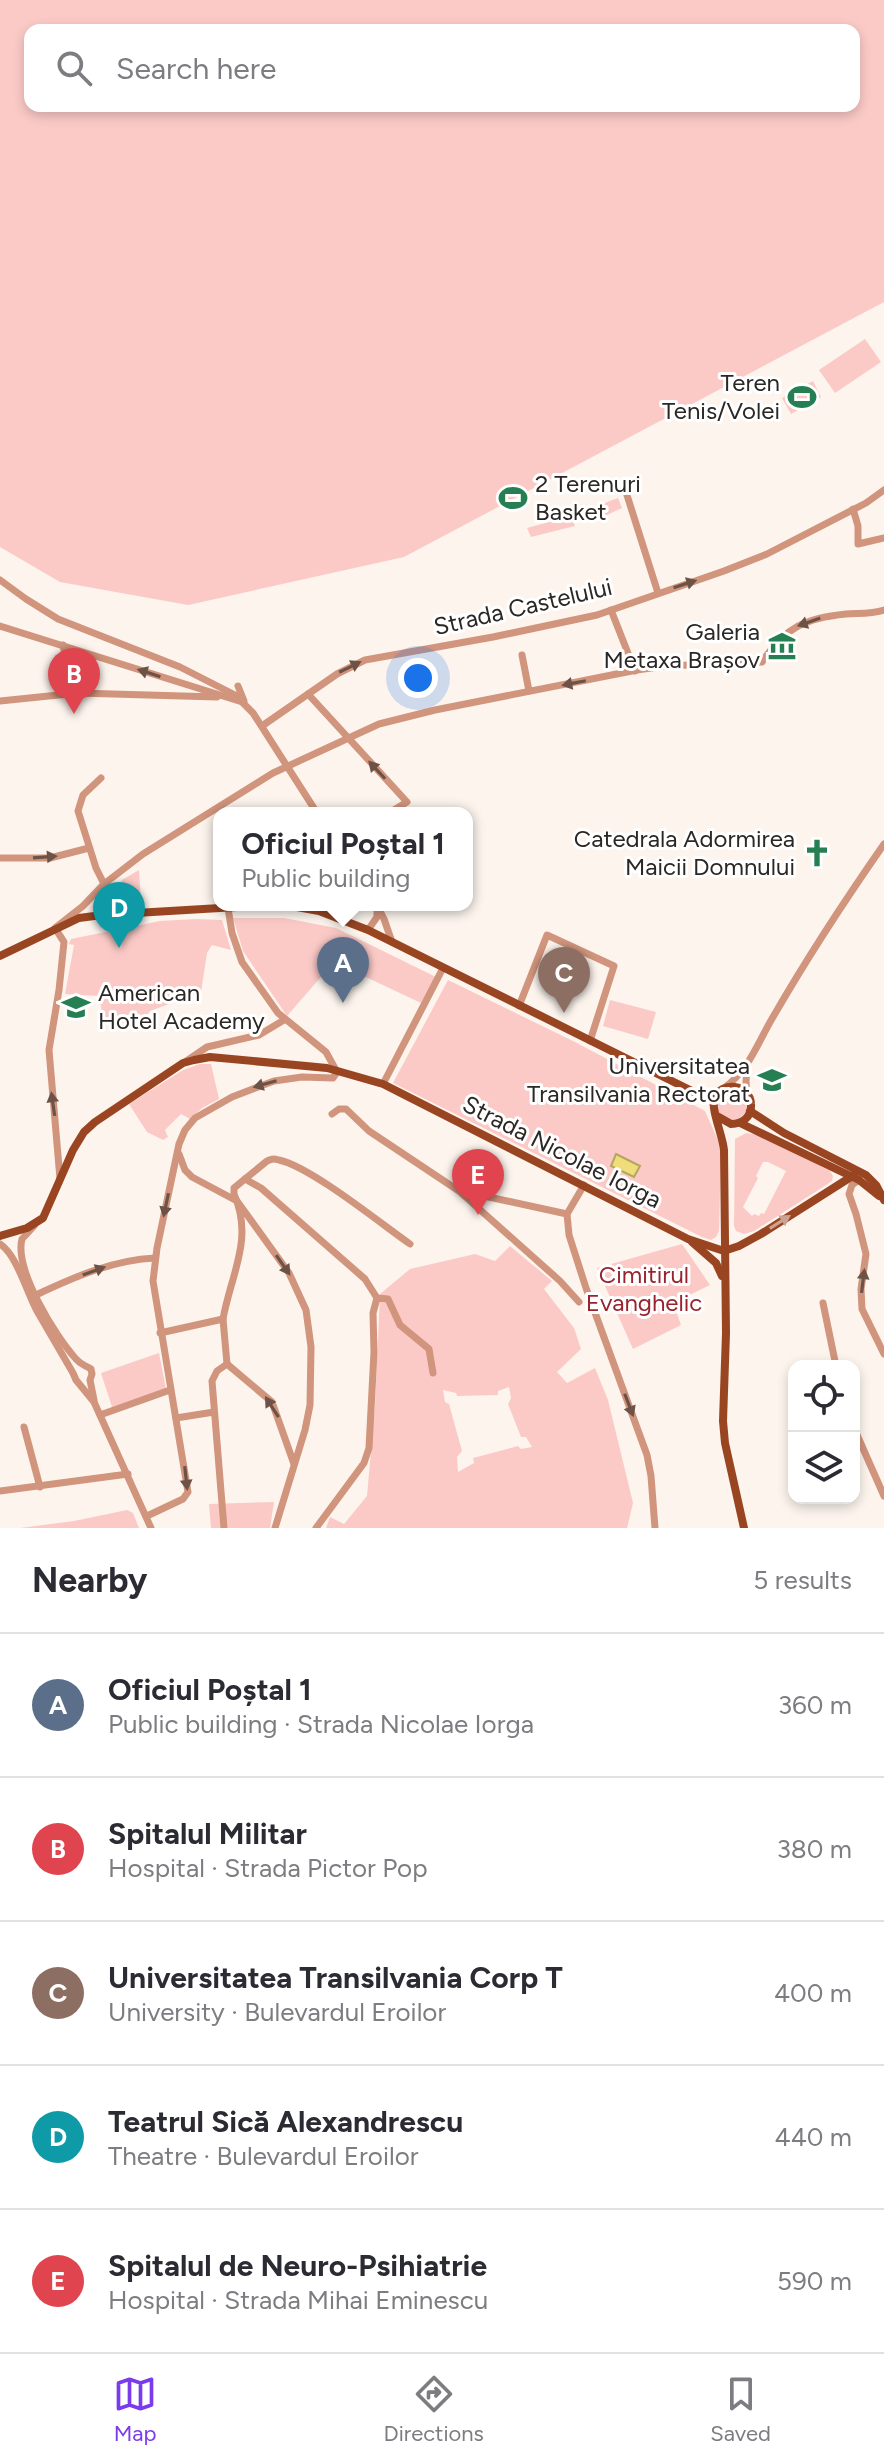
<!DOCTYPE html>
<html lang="en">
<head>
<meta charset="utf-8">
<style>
  body { margin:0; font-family:Figtree,sans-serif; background:#f2f2f3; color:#2b2b33 }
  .controls { position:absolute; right:24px; bottom:24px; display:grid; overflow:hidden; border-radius:16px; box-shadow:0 4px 12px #0003 }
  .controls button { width:72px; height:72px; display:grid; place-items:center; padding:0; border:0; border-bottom:2px solid #e1e1e2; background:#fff; color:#2b2b33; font:40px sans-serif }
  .you { position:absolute; left:418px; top:678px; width:28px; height:28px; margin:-20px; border:6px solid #fff; border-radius:50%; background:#1a73e8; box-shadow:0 0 0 12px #1a73e833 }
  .badge { display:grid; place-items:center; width:52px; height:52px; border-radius:50%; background:#7c3aed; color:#fff; font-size:26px; font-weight:700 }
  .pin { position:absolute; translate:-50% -66px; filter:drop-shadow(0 2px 4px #0008) }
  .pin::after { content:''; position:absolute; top:42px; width:28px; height:24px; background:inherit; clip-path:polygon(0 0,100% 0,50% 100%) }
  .popup { position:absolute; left:213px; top:807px; width:260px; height:104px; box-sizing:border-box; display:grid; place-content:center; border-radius:16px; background:#fff; filter:drop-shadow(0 2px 6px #0005); font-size:26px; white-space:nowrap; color:#7c7c81 }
  .popup b { font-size:30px; color:#2b2b33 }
  .popup::after { content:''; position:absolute; left:50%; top:100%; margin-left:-16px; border:16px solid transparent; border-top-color:#fff }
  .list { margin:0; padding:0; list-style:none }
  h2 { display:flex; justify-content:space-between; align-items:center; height:104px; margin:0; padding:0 32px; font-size:34px }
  h2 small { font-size:26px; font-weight:400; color:#7c7c81 }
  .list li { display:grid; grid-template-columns:52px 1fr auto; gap:24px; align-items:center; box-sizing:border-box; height:144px; padding:0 32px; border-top:2px solid #e1e1e2 }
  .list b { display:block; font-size:30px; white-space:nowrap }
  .list p { margin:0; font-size:26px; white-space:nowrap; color:#7c7c81 }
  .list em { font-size:26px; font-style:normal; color:#7c7c81 }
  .icon { flex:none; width:44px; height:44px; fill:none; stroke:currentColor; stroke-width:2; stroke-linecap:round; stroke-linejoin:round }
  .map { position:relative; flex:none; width:884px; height:1528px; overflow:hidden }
  .search { position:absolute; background:#fff; box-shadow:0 4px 12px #0003; left:24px; right:24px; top:24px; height:88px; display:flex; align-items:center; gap:20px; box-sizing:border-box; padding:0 28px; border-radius:16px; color:#7c7c81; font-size:30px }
  .sheet { height:824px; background:#fff }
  nav { display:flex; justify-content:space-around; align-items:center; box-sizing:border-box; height:112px; border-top:2px solid #e1e1e2; background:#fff; font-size:22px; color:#7c7c81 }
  nav a { display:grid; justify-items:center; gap:4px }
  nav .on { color:#7c3aed }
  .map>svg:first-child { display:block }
  .green { fill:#fbcac7; fill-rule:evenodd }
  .water { fill:#eedd79; stroke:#b3a660; stroke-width:2 }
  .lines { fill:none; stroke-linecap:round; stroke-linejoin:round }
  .minor { stroke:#d1947c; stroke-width:7 }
  .major { stroke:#9a4522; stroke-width:8 }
  .oneway { fill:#6d5347 }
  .oneway2 { fill:#cca290 }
  .labels { text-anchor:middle; stroke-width:6; stroke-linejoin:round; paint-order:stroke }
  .poi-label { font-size:24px; fill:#2a2724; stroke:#fff; text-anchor:end }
  .street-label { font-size:24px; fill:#2a2724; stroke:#fff }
  .park-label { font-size:24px; fill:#98232c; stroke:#fff }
</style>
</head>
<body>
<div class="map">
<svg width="884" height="1528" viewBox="0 0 884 1528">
  <rect width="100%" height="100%" fill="#fcf4ed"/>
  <g class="green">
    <path d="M0 0H884V302L404 557 188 605 60 582 0 547ZM30 30H854V106H30Z"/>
    <polygon points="865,339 881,362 835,393 819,370"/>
    <polygon points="813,381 821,397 791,414 782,398"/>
    <polygon points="618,498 622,508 596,520 591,508"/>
    <polygon points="571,516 575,526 531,537 527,528"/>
    <polygon points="139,870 141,904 118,903 114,895 122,880"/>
    <polygon points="233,918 284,918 336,928 436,977 421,1003 334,962 287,1016 243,951"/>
    <polygon points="196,919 222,920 231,950 212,945 207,953 201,992 150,1011 142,1022 104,1023 99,996 65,994 74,945 69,944 71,939 160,921"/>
    <polygon points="448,980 575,1042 705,1111 721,1147 719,1231 716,1237 711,1240 702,1237 393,1083"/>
    <polygon points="610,1000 656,1012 648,1039 603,1026"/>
    <polygon points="200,1064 211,1064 219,1099 202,1108 190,1119 181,1114 165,1130 168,1137 163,1140 147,1132 129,1104 183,1070"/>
    <circle cx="732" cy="1105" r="15"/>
    <path d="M746 1133C766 1134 810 1161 830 1171L833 1176 832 1181 826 1185 754 1231 744 1234 736 1231 734 1226 735 1139ZM763 1162H768L786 1171 764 1214 761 1213 759 1216 754 1214 752 1216 743 1207 758 1178 756 1176Z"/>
    <polygon points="682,1244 710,1285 673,1303 681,1325 633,1349 597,1268"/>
    <path d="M510 1246 552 1281 544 1289 574 1328 581 1349 557 1372 567 1383 595 1368 608 1400 633 1503 627 1528H326L330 1517 344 1524 367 1496 375 1406 380 1294 410 1269 475 1254 495 1261ZM509 1387 511 1398 508 1404 521 1437H526L532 1447 521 1449 518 1446 473 1458 474 1463 458 1472 457 1457 462 1451 449 1404 445 1402 443 1390 456 1393 457 1396 498 1395V1391Z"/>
    <polygon points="159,1353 166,1389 112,1407 101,1373"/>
    <polygon points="274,1502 270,1528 211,1528 209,1504"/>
    <polygon points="127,1510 133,1513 139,1528 20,1528 74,1521"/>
  </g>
  <polygon class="water" points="616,1154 640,1166 634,1177 611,1166"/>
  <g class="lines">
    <g class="minor">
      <polyline points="626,492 658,593"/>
      <polyline points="853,509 858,526 858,544 884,538"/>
      <polyline points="0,580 26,599 58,619 180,667 235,695 253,713 317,813"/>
      <polyline points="611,610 635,671"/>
      <polyline points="0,626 239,701"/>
      <polyline points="63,645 73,693"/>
      <polyline points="522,655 529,691"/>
      <polyline points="238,686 244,701"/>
      <polyline points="308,694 407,802 389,813"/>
      <polyline points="0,701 78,693 217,697"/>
      <polyline points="262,726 337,674 365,660 493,637 597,615 724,571 767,554 866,503 884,490"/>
      <polyline points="101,778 83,795 78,811 96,868 104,884 106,898 110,906 124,912"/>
      <polyline points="0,858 50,858 89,848"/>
      <polyline points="377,905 384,919 392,942"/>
      <polyline points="368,930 377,917 377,908"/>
      <polyline points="519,1006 547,935 614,966 590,1041"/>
      <polyline points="185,1062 207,1047 259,1035 284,1020"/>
      <polyline points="383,1084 443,968"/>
      <path d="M724 1088C749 1070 757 1044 773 1017 807 958 845 900 884 844"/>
      <polyline points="747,1094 746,1082 747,1068"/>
      <polyline points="332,1114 339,1109 346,1109 369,1131 459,1191 560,1281 579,1302"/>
      <polyline points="179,1154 185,1170 192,1177 237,1201 289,1273 306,1310 311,1347 310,1405 305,1430 275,1528"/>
      <path d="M60 1179 49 1050 59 990 64 942 55 928 83 906 104 884 143 854 273 773 379 724 435 710 637 670 665 666 762 662C785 627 806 618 846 614 860 613 871 614 884 610"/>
      <polyline points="245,1179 261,1188 365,1279 377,1298"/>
      <polyline points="859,1180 852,1185 849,1194 856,1214 866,1254 861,1289 862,1309 884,1354"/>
      <polyline points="584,1185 567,1214 569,1235 586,1288 647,1455 651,1476 655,1528"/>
      <polyline points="461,1191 567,1214"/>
      <path d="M34 1226 22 1239C14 1269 55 1336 76 1359 81 1365 85 1365 91 1369L92 1374 90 1380 94 1400"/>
      <path d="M0 1244C17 1255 27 1293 37 1311 49 1332 61 1352 73 1373L76 1380 94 1402 151 1528"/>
      <path d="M36 1295C74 1277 113 1260 155 1258"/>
      <polyline points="823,1303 836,1366"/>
      <path d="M223 1319C231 1274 254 1239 234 1194V1188L267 1161C273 1159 272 1158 279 1160 311 1167 380 1223 410 1244"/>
      <polyline points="160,1333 223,1319 227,1364"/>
      <polyline points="227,1364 272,1402 294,1464"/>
      <polyline points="100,1415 170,1390"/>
      <polyline points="176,1418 214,1412"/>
      <polyline points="24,1427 40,1487"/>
      <polyline points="854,1428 884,1496"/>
      <polyline points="0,1491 128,1474"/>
      <polyline points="147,1516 183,1499 188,1492 153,1281 157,1248 179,1144 185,1130 195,1118 232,1097 274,1081 302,1077 333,1078 337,1072 326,1052 278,1013 242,962 232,933 228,908"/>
      <polyline points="224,1528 212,1381 217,1371 227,1364"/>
      <polyline points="316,1528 364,1463 369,1448 374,1352 373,1313 377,1298 388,1299 400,1325 429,1349 433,1373"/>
    </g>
    <g class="major">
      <polyline points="0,956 79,918 102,915 237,907 297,907 319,911 368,930 702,1096 709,1097 717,1094"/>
      <polyline points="750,1111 784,1133 866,1175 876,1185 884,1200"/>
      <path d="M717 1116 731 1124C742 1124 752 1117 751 1104 750 1084 721 1080 714 1099 711 1109 723 1137 724 1150L726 1333 723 1421 725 1443 744 1528"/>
      <polyline points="740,1123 859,1180 879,1196"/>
      <polyline points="0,1236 27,1228 43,1218 73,1150 84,1132 95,1122 183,1063 194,1060 210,1057 327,1068 383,1084 688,1239 724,1251"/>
      <polyline points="692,1242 716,1263 722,1276"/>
      <polyline points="724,1251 739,1246 761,1234 854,1175"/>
    </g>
  </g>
  <defs><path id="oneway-solid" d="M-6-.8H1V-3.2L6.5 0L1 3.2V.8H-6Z" transform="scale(2)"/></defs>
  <g class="oneway">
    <use href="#oneway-solid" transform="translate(685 584) rotate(-18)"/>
    <use href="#oneway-solid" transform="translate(809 622) rotate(161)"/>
    <use href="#oneway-solid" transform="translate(350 667) rotate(-26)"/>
    <use href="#oneway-solid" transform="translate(149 673) rotate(-162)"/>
    <use href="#oneway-solid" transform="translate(574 683) rotate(169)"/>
    <use href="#oneway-solid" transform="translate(377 770) rotate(-133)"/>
    <use href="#oneway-solid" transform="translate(45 857) rotate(-4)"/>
    <use href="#oneway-solid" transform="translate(265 1084) rotate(164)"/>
    <use href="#oneway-solid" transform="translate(53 1104) rotate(-98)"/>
    <use href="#oneway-solid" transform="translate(166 1205) rotate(102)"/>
    <use href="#oneway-solid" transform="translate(283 1265) rotate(55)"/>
    <use href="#oneway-solid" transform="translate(94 1271) rotate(-20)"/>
    <use href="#oneway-solid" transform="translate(863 1281) rotate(-83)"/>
    <use href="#oneway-solid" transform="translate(629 1405) rotate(69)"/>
    <use href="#oneway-solid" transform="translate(272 1407) rotate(-123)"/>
    <use href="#oneway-solid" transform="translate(186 1478) rotate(84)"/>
  </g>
  <use class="oneway2" href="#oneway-solid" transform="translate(780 1222) rotate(-32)"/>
  <defs>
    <symbol id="stadium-bare" viewBox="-9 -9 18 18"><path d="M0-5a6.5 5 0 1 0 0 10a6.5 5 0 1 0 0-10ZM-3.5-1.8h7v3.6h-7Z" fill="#257f53" stroke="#fff" stroke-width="2.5" paint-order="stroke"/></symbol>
    <symbol id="museum-bare" viewBox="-9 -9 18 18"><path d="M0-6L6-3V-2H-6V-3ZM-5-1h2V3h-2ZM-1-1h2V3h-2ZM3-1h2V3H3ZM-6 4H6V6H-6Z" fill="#257f53" stroke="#fff" stroke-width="2.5" paint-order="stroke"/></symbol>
    <symbol id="church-bare" viewBox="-9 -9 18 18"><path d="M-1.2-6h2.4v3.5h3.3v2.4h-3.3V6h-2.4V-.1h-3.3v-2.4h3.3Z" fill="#257f53" stroke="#fff" stroke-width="2.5" paint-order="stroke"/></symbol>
    <symbol id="university-bare" viewBox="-9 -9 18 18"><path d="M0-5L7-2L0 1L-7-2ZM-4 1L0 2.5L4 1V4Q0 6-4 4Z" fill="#257f53" stroke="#fff" stroke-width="2.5" paint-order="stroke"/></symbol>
  </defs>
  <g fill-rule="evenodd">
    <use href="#stadium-bare" x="782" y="377" width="40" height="40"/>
    <use href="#stadium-bare" x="493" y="478" width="40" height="40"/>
    <use href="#museum-bare" x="762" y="626" width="40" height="40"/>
    <use href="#church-bare" x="797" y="833" width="40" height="40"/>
    <use href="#university-bare" x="56" y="987" width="40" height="40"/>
    <use href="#university-bare" x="752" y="1060" width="40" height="40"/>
  </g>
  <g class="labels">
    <g class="poi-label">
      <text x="780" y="391">Teren<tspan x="780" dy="28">Tenis/Volei</tspan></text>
      <text x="535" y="492" text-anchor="start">2 Terenuri<tspan x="535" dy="28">Basket</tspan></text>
      <text x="760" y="640">Galeria<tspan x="760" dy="28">Metaxa Brașov</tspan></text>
      <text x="795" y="847">Catedrala Adormirea<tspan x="795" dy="28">Maicii Domnului</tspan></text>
      <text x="98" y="1001" text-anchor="start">American<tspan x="98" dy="28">Hotel Academy</tspan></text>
      <text x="750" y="1074">Universitatea<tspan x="750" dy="28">Transilvania Rectorat</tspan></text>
    </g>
    <g class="street-label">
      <text transform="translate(523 607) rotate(-13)" y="8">Strada Castelului</text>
      <text transform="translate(562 1152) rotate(27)" y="8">Strada Nicolae Iorga</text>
    </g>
    <g class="park-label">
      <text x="644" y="1283">Cimitirul<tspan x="644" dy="28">Evanghelic</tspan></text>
    </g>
  </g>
</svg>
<div class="controls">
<button><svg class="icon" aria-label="locate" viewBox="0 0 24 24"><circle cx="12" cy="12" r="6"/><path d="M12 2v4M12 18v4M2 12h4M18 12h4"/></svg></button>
<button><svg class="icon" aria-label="layers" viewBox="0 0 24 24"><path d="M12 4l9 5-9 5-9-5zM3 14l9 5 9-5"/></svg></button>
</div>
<div class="you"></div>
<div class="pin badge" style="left:343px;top:1003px;background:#5c6f8a">A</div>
<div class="popup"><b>Oficiul Poștal 1</b>Public building</div>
<div class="pin badge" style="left:74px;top:714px;background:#e0444e">B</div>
<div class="pin badge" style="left:564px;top:1013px;background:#8d6e63">C</div>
<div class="pin badge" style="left:119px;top:948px;background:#0f9aa8">D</div>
<div class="pin badge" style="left:478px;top:1215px;background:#e0444e">E</div>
<div class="search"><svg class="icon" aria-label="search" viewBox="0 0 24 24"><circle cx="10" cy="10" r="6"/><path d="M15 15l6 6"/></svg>Search here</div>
</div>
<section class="sheet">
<h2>Nearby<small>5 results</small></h2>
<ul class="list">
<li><span class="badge" style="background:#5c6f8a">A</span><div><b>Oficiul Poștal 1</b><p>Public building · Strada Nicolae Iorga</p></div><em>360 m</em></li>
<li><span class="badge" style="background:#e0444e">B</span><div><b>Spitalul Militar</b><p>Hospital · Strada Pictor Pop</p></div><em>380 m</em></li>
<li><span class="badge" style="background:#8d6e63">C</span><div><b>Universitatea Transilvania Corp T</b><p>University · Bulevardul Eroilor</p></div><em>400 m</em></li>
<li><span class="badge" style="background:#0f9aa8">D</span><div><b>Teatrul Sică Alexandrescu</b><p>Theatre · Bulevardul Eroilor</p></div><em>440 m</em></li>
<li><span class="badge" style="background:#e0444e">E</span><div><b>Spitalul de Neuro-Psihiatrie</b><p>Hospital · Strada Mihai Eminescu</p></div><em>590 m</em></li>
</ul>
</section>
<nav>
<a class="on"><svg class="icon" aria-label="map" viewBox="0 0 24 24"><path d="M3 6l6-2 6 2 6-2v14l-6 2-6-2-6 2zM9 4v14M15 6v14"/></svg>Map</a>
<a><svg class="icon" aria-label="directions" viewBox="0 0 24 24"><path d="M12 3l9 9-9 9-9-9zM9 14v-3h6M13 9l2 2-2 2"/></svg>Directions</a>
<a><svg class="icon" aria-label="saved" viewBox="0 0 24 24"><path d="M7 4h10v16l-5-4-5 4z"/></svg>Saved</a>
</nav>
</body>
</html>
